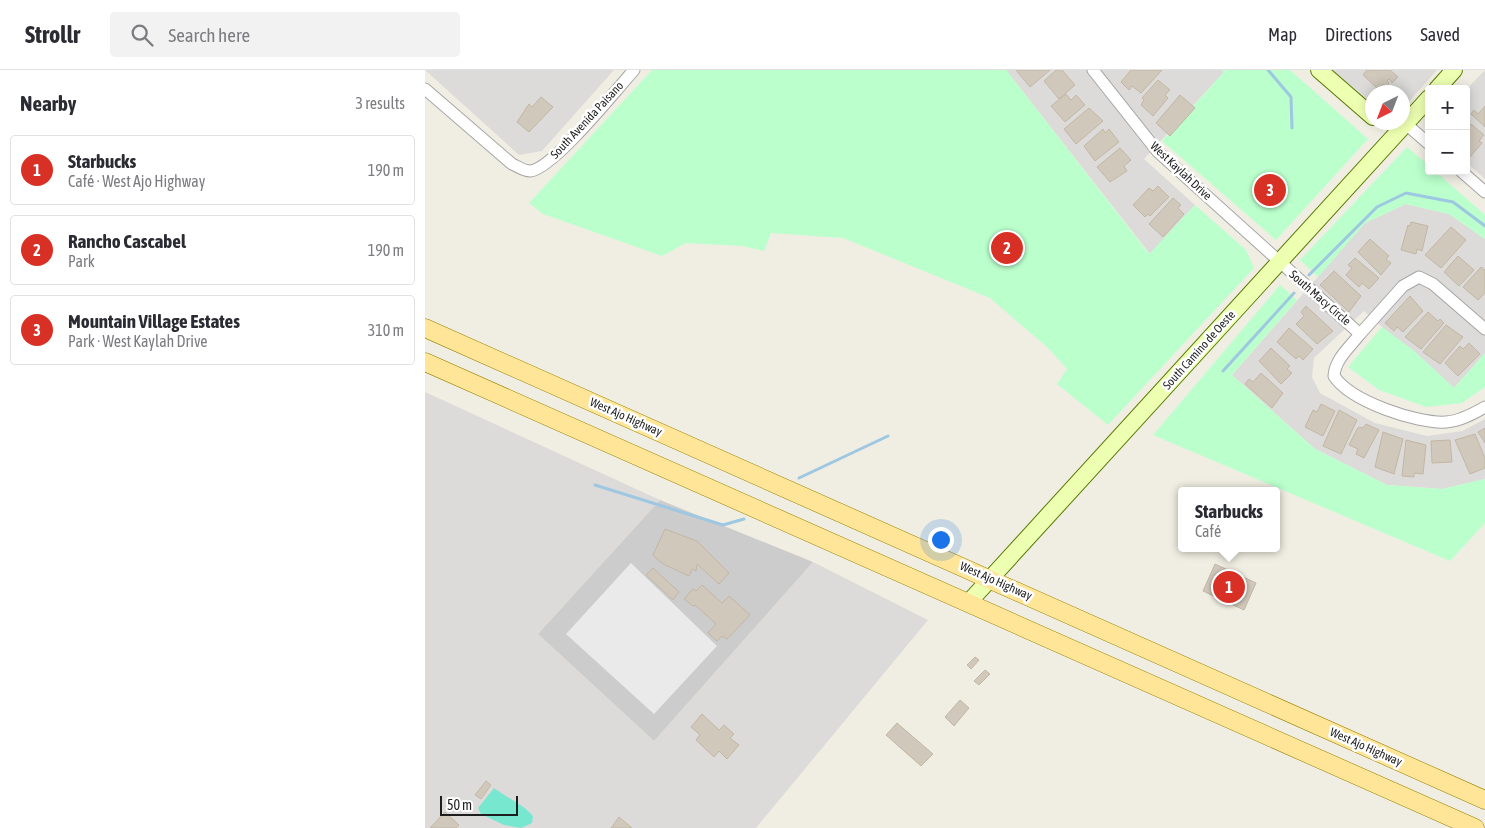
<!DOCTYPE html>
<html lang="en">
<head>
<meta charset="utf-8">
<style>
  body { margin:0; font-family:"Asap Condensed",sans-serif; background:#f2f2f3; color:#2b2b33 }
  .controls { position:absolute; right:15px; top:15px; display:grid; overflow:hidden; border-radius:5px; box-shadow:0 2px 12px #0003 }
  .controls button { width:45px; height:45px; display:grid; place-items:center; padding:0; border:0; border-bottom:1px solid #e1e1e2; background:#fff; color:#2b2b33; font:25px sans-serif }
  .compass { position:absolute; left:940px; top:15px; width:45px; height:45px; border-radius:50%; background:#fff; box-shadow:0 2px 12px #0003; rotate:222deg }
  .scale { position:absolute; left:15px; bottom:12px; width:78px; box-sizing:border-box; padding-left:5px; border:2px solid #1e1e1e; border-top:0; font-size:14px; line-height:18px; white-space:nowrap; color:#1e1e1e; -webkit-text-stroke:4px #fff; paint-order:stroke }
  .you { position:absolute; left:515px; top:469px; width:18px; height:18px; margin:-12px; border:4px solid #fff; border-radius:50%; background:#1a73e8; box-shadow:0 0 0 8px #1a73e833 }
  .badge { display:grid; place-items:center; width:32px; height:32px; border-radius:50%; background:#d93025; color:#fff; font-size:16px; font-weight:700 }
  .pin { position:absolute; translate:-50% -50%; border:2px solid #fff; box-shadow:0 1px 5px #0006 }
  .popup { position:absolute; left:753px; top:417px; width:102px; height:65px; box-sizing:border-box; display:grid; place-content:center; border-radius:5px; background:#fff; filter:drop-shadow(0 1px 4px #0005); font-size:16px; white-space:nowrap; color:#7c7c81 }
  .popup b { font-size:19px; color:#2b2b33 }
  .popup::after { content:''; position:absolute; left:50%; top:100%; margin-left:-10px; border:10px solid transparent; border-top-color:#fff }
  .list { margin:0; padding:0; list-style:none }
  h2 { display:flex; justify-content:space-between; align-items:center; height:65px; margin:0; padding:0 20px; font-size:21px }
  h2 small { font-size:16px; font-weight:400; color:#7c7c81 }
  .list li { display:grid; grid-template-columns:32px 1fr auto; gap:15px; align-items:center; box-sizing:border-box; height:70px; margin:0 10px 10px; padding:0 10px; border:1px solid #e1e1e2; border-radius:5px }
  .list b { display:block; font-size:19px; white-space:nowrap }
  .list p { margin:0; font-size:16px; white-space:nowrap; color:#7c7c81 }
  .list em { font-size:16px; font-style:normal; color:#7c7c81 }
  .icon { flex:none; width:28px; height:28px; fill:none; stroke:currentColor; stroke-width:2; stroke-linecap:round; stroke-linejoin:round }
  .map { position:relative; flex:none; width:1060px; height:758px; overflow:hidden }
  header { display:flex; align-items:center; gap:30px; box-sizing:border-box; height:70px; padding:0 25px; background:#fff; border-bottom:1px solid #e1e1e2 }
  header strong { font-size:24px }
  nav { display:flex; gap:28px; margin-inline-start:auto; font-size:18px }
  .search { width:350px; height:45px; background:#f2f2f3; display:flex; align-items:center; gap:12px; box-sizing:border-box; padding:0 18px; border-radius:5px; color:#7c7c81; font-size:19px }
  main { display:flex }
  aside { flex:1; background:#fff }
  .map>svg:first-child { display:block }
  .residential { fill:#dcdbda }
  .religious { fill:#ccc }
  .park { fill:#baffcc }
  .pitch { fill:#78e7d0 }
  .parking { fill:#eaeaea }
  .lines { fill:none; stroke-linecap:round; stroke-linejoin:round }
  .stream { stroke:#9ec7e2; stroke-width:3 }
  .building { fill:#d0c8bb; stroke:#c3b7a3 }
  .street-casing { stroke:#a5a5a5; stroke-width:13 }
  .secondary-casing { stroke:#567900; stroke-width:18 }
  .primary-casing { stroke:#978000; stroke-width:19 }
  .street { stroke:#fff; stroke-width:11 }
  .secondary { stroke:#edffb1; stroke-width:16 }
  .primary { stroke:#ffe598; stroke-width:18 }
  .labels { text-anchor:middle; stroke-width:5; stroke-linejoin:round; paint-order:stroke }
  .street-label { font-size:12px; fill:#1e1e1e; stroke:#fff }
</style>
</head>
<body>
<header>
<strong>Strollr</strong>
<div class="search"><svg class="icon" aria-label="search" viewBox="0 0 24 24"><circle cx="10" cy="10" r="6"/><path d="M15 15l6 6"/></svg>Search here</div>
<nav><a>Map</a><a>Directions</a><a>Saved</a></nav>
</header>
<main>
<aside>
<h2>Nearby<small>3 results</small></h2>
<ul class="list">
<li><span class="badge">1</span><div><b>Starbucks</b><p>Café · West Ajo Highway</p></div><em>190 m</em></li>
<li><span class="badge">2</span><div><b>Rancho Cascabel</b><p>Park</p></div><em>190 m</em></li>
<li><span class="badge">3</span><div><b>Mountain Village Estates</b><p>Park · West Kaylah Drive</p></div><em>310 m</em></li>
</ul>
</aside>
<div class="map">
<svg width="1060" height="758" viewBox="0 0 1060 758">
  <rect width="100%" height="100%" fill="#f0eee2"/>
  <g class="residential">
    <polygon points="0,0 189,0 117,81 94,85"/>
    <polygon points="581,0 797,0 799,2 719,89 770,135 725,184"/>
    <polygon points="907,0 1012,0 978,38 978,22 948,22 947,36"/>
    <polygon points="1060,0 1060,109 1041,92 1041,20"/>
    <polygon points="981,134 1024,144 1060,169 1060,283 1029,318 988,280 973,271 939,241 889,288 887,307 895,323 950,353 1002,366 1037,361 1060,349 1060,409 1017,419 962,415 890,379 807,305 940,153"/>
    <polygon points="0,322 235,430 113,564 229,671 388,492 503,550 331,758 0,758"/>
  </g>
  <polygon class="religious" points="235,430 388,492 229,671 113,564"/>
  <g class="park">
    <polygon points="227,0 581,0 724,184 770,135 821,180 829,198 683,355 632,314 642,299 623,278 565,228 418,168 346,163 339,181 317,176 261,173 237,186 118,144 104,133"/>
    <polygon points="797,0 865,0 943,69 851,170 737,71 799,2"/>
    <polygon points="982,77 1004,96 1004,101 1010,101 1060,145 1060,169 1024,144 981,134 940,153 893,207 875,190"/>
    <polygon points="855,215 872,230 807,305 890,379 962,415 1017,419 1060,409 1060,453 1025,491 728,365"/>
    <polygon points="957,257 988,280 1029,318 1060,283 1060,317 1037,333 1001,337 954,320 923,297"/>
  </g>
  <path class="pitch" d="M69 718C82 728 98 734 108 746L107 753 96 758 79 755 56 744 53 738Z"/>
  <polygon class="parking" points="206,493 292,576 229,644 141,564"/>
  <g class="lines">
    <g class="stream">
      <polyline points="843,0 866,27 867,58"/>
      <polyline points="884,205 952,137 981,123 1028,132 1060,156"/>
      <polyline points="798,301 869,223"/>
      <polyline points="374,408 463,366"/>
      <polyline points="170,415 298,455 319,449"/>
    </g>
  </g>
  <g class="building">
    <polygon points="591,0 625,0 605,17"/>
    <polygon points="631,0 637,0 650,15 634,29 619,11"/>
    <polygon points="706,0 737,0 716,23 707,16 704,20 696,12"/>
    <polygon points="942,0 965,0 973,7 967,13 964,9 962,11 964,13 961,17 958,14 953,19 938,5"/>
    <polygon points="733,10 745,20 740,25 743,28 728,46 716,35 719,30 717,28"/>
    <polygon points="641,24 646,30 651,25 660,35 640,52 626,36"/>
    <polygon points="755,25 770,38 745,66 731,53"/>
    <polygon points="116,27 128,37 104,62 92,52 104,34 107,37"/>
    <polygon points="1060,36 1060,57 1046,44 1049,40 1053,44"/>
    <polygon points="664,38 678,51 651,74 639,59"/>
    <polygon points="1046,54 1059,65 1054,71 1057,73 1044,88 1041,86 1041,59"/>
    <polygon points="678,59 680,63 684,59 694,72 670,91 659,76"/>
    <polygon points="695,78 706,90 699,96 702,101 685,112 672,97"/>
    <polygon points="733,116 744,127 725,146 723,144 720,147 708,135 724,118 728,121"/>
    <polygon points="748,128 756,135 753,138 759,144 738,167 724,154"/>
    <polygon points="986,152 1003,156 997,181 992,179 991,184 976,180 983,155 985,156"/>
    <polygon points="1026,157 1041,170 1016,198 1000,185"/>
    <polygon points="945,169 964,186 961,189 966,193 956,205 933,182"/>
    <polygon points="1033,186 1049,200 1034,216 1019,202"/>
    <polygon points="930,188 954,208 944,219 937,213 934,217 921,205 927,198 923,195"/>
    <polygon points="1056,197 1060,200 1060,223 1053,230 1038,217"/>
    <polygon points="909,201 936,226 924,242 895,215"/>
    <polygon points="985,226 998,241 978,262 972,257 969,261 960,253"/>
    <polygon points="881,236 908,261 892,274 871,254 879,246 876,242"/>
    <polygon points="1003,242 1013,251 1015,249 1019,253 996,279 980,267"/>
    <polygon points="1021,255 1038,267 1015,294 998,282"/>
    <polygon points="864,258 888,279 878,290 874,286 871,289 852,272"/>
    <polygon points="1044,273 1055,284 1033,306 1020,293 1035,276 1038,279"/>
    <polygon points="846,278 865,296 862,299 867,303 856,314 834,291"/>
    <polygon points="836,303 858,323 847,338 820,314 824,309 828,312"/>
    <polygon points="896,334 910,341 898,366 880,357 888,340 892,342"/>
    <polygon points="914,340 932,350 916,384 898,376"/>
    <polygon points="941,354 954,360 939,388 931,384 933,379 924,375 932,359 934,357 938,358"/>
    <polygon points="1060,358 1060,373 1053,362"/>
    <polygon points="958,362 978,369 969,404 950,397"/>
    <polygon points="1050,364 1060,388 1060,398 1045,404 1030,370"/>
    <polygon points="981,370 1001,375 998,404 989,403 989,407 977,406"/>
    <polygon points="1025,370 1027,392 1007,393 1006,371"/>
    <polygon points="240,459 272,471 304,503 294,514 272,494 271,501 267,499 264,506 238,494 228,485"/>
    <polygon points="790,494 831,513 819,540 778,521"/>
    <polygon points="228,498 254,522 248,530 221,505"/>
    <polygon points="277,515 297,533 304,526 325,545 302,569 297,566 292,571 283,563 291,554 270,535 268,536 259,529 268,519 271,521"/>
    <polygon points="550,587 554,590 546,599 542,595"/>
    <polygon points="560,600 565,604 554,615 549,611"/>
    <polygon points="535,630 544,638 529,656 520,647"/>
    <polygon points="277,644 294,660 299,655 309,664 305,668 314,675 302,689 294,681 289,687 271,670 275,665 266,657"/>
    <polygon points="472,653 508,684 496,696 461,665"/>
    <polygon points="61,711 66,715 56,729 50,725"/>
    <polygon points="20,742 34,755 31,758 5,758"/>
    <polygon points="194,747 207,758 186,758"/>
  </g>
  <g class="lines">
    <defs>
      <g id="street">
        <polyline points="668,0 733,82 935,264 978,216 994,207 1008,214 1060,259"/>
        <path d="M0 19 87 94C92 96 99 101 105 101 127 100 192 19 209 0"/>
        <polyline points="981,54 1004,74"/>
        <polyline points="1036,101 1060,122"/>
        <path d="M935 264C925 277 910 289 909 306 925 331 992 354 1021 352 1035 351 1048 344 1060 337"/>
      </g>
      <g id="secondary">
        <polyline points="894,0 948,47"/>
        <polyline points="1012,19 1029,0"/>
        <polyline points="544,532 1004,28"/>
      </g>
      <g id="primary">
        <polyline points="0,258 1060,730"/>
        <polyline points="0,292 1050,758"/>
      </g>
    </defs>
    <use href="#street" class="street-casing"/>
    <use href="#secondary" class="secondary-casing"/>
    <use href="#primary" class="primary-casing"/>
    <use href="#street" class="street"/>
    <use href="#secondary" class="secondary"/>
    <use href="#primary" class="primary"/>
  </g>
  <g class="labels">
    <g class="street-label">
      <text transform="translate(162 50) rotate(-47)" y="4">South Avenida Paisano</text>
      <text transform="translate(756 101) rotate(43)" y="4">West Kaylah Drive</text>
      <text transform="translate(895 228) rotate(41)" y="4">South Macy Circle</text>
      <text transform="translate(774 280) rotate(-48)" y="4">South Camino de Oeste</text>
      <text transform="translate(201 347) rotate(24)" y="4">West Ajo Highway</text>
      <text transform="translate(571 511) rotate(24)" y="4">West Ajo Highway</text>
      <text transform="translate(941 677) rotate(24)" y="4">West Ajo Highway</text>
    </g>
  </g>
</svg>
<div class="controls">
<button>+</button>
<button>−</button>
</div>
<svg class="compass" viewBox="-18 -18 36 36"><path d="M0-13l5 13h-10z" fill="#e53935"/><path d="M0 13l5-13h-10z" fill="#7c7c81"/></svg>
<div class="scale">50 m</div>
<div class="you"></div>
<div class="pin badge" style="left:804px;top:517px">1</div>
<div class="popup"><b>Starbucks</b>Café</div>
<div class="pin badge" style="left:582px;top:178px">2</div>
<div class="pin badge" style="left:845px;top:120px">3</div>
</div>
</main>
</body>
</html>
